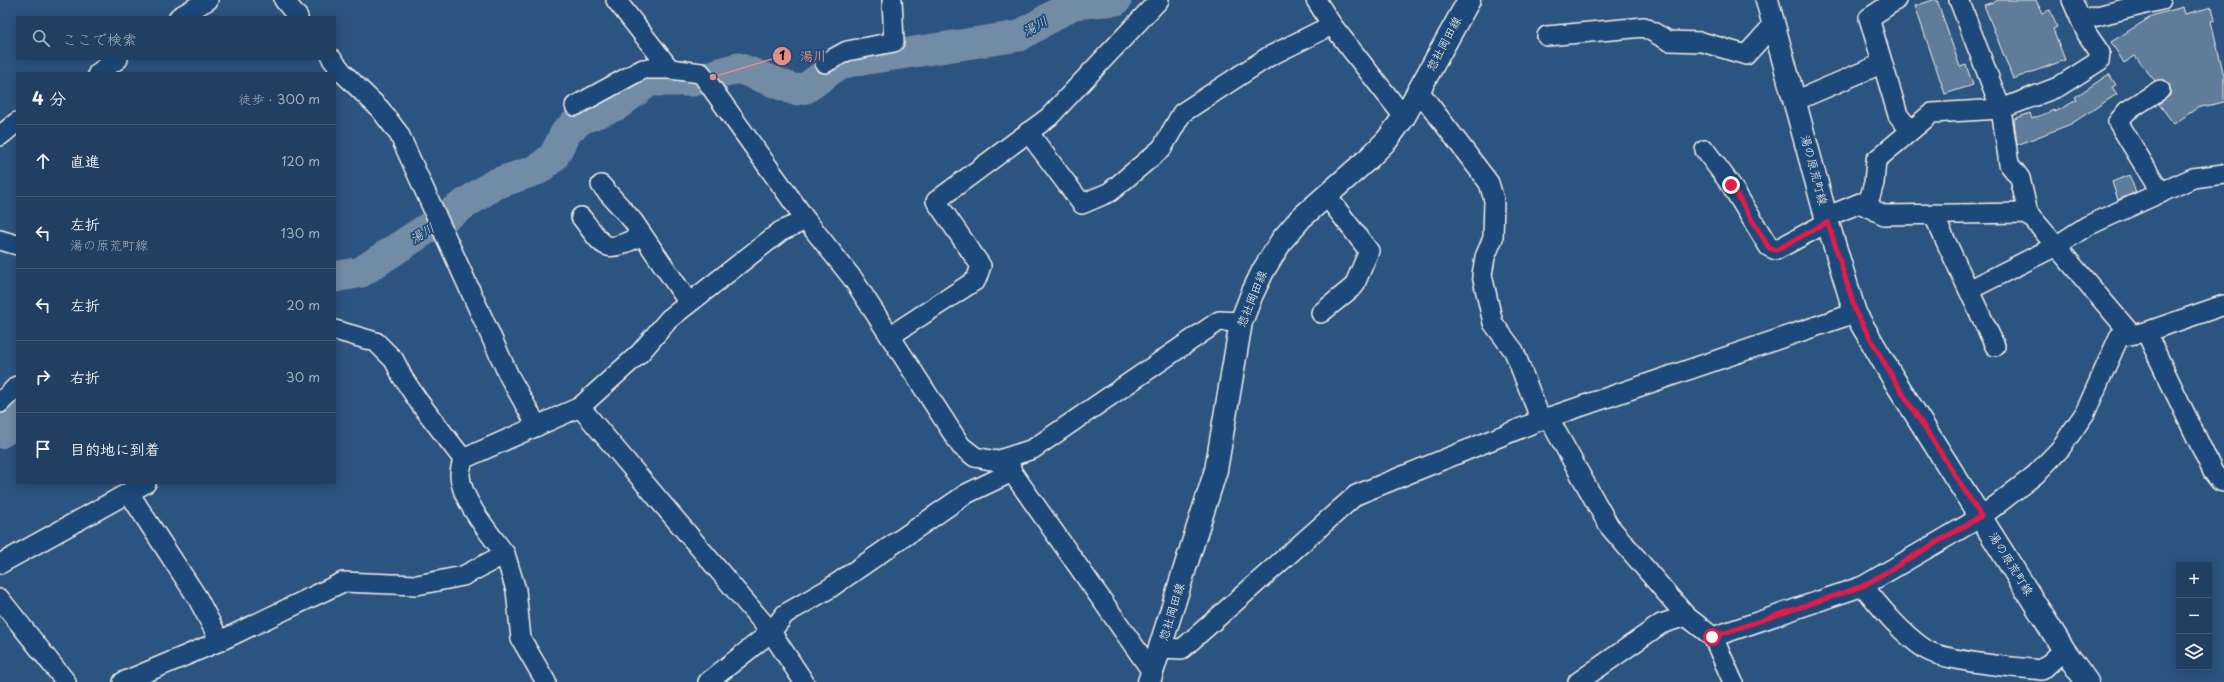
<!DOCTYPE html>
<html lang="ja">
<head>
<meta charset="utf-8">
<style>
  body { margin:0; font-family:"Playpen Sans","Klee One",sans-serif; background:#294667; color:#f1f3f6 }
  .controls { position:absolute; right:12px; bottom:12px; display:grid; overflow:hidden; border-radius:0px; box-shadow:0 2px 10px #0003 }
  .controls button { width:36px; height:36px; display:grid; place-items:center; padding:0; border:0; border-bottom:1px solid #3e5876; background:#213f61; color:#f1f3f6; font:20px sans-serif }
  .stop { position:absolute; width:12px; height:12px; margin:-9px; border:3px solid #e11d48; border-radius:50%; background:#fff }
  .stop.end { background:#e11d48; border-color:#fff; box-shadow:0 1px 4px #0008 }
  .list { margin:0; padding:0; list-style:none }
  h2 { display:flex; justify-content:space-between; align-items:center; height:52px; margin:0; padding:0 16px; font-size:17px }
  h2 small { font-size:13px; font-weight:400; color:#a2afbd }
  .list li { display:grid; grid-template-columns:26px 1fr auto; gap:12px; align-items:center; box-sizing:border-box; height:72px; padding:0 16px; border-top:1px solid #3e5876 }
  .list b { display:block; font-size:15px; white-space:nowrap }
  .list p { margin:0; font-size:13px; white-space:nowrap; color:#a2afbd }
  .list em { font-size:13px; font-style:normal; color:#a2afbd }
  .icon { flex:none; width:22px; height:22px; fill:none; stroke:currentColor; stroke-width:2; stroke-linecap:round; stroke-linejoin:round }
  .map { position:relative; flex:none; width:2224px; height:682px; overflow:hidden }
  .search { position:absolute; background:#213f61; box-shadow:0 2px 10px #0003; left:16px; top:16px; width:320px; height:44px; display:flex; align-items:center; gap:10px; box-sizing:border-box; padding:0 14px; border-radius:0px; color:#a2afbd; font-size:15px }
  .panel { position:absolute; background:#213f61; box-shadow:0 2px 10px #0003; left:16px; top:72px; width:320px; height:412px; border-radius:0px }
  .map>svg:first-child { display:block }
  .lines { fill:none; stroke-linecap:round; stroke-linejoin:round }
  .river { stroke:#738ca6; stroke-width:31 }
  .building { fill:#5e7b9a; stroke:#f4f1e8 }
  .minor-casing { stroke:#f4f1e8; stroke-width:22 }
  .major-casing { stroke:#f4f1e8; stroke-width:25 }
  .minor { stroke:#1f4a7a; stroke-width:19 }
  .major { stroke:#1f4a7a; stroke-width:22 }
  .route { stroke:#e11d48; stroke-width:5 }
  .labels { text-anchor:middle; stroke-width:3.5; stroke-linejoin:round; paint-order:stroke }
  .street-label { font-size:12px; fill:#f4f1e8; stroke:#1f4a7a }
  .water-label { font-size:13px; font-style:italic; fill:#dadddb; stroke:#1f4a7a }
  .leader { fill:none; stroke:#e58c88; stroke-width:1.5 }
  .callout-dot { fill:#e58c88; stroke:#1f4a7a; stroke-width:1.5 }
  .mark-label { font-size:12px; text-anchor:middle; font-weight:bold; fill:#111 }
  .callout-label { font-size:13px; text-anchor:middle; font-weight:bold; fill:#e58c88; stroke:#1f4a7a; stroke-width:3.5; stroke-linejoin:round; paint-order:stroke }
</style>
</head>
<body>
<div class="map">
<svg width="2224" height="682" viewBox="0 0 2224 682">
  <rect width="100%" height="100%" fill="#2c5481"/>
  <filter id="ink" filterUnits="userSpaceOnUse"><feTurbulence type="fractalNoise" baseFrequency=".025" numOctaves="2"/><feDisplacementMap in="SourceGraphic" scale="8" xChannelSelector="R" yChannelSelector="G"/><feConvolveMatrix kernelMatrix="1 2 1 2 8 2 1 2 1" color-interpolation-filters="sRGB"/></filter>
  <g filter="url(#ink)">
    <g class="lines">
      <g class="river">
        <polyline points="335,277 361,272 495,184 539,169 554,156 566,132 581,119 617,105 649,81 693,81 738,68 795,90 806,88 835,67 848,62 1019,36 1073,4 1116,0"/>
        <polyline points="0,433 8,428 17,416"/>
      </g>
    </g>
    <g class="building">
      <polygon points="1933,0 1937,0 1960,67 1966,65 1973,85 1945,94 1915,6"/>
      <polygon points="1999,0 2036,0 2042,13 2050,10 2057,27 2053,29 2065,60 2013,79 1984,5"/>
      <polygon points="2183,7 2185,14 2212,7 2215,20 2211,21 2224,76 2224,102 2197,108 2174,124 2159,104 2170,95 2169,84 2165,80 2155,81 2135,56 2124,63 2111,42 2154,15"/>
      <polygon points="2109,74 2116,85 2112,87 2117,94 2071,124 2017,145 2014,119 2030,113 2032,119 2054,110 2055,112 2077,100 2075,97"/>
      <polygon points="2129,175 2136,192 2118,200 2112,182"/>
    </g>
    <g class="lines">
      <defs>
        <g id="minor">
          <polyline points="284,0 298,17"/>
          <polyline points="616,0 670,69 701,73 806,220 853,279 961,446 975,457 996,461 1033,449 1219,321 1241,322"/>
          <polyline points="1316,0 1332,25 1404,117"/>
          <polyline points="1896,0 1869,18 1898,115 1910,130"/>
          <polyline points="1959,0 2001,109 2009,164 2020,178 2028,213"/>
          <polyline points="179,17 208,0"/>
          <polyline points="2081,20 2161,0"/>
          <polyline points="1547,36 1644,27 1669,41 1702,42 1746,55 1774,24"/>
          <polyline points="332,59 344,74 380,109 399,134 509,376 537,426"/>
          <polyline points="825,63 847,51 894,42 892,0"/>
          <polyline points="98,73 118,59"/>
          <polyline points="2160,90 2127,111 2118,122 2161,193"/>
          <polyline points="1419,91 1489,183 1494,200 1493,238 1485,257 1482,275 1493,323 1514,351 1541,420"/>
          <polyline points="1795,101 1881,64"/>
          <polyline points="575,106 643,69 670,69"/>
          <polyline points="1028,132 1082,204 1110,192 1162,148 1182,113 1268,57 1332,25"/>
          <polyline points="0,136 17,122"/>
          <polyline points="1705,150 1731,185 1769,247 1776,250 1828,222"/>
          <polyline points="601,185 633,221 689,303"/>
          <polyline points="1867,207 1874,183 1876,160 1932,113 2001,109 2058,87 2099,61 2100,53 2087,34 2072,0"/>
          <polyline points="1933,214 1995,346"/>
          <path d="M581 217C606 249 603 255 642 235"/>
          <polyline points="1826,217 1860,203 1884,215 2028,213 2131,334"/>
          <polyline points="0,240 17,245"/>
          <polyline points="1969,290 2056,246 2087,226 2193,178 2224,174"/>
          <polyline points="1321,313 1354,286 1369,251 1326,195"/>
          <polyline points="2146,332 2213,472 2220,481 2224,482"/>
          <polyline points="890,336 976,280 981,266 936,201 1049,117 1159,0"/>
          <polyline points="0,403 17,386"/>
          <polyline points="580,407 771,632 804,682"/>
          <polyline points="1548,417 1609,526 1686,616 1713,637 1733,682"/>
          <polyline points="463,459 580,407 640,353 669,319 781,231 806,220"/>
          <polyline points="1009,460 1012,472 1153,673"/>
          <polyline points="129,493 197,597 220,641"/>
          <polyline points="505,554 516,590 521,639 546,682"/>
          <polyline points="0,564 146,483"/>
          <path d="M1863 586C1882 609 1900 632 1925 649 1944 662 2016 667 2042 670L2064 650"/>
          <polyline points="0,599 66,682"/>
          <polyline points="1713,637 1863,586 1981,517 2035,475 2060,449 2085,413 2119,337 2146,332 2224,305"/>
          <polyline points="1161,648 1182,649 1356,495 1541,420 1855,313"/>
          <path d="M123 682 220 641 343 582 417 585 463 576 505 554C490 534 461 500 460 475 460 470 462 464 463 459L419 402 403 378 394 360 376 342 335 330"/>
          <polyline points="708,682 771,632 785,614 830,588 966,494 1012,472"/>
          <polyline points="1578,682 1661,624 1686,616"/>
        </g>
        <g id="major">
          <polyline points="1767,0 1826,217 1855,313 1893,378 2064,650 2087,682"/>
          <polyline points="1149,682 1216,470 1241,322 1252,294 1263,271 1282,240 1301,218 1368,159 1387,140 1404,117 1469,0"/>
        </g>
      </defs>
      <use href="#minor" class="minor-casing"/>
      <use href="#major" class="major-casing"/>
      <use href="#minor" class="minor"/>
      <use href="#major" class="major"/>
    </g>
  </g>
  <g class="lines" filter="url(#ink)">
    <polyline class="route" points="1712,637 1863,586 1981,516 1893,378 1856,313 1828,222 1776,250 1769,248 1731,185"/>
  </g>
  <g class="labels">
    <g class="street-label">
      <text transform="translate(1444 44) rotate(-62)" y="4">惣社岡田線</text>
      <text transform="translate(1814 170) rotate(75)" y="4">湯の原荒町線</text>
      <text transform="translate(1252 299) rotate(-68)" y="4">惣社岡田線</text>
      <text transform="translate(2011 564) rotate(58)" y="4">湯の原荒町線</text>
      <text transform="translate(1172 612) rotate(-73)" y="4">惣社岡田線</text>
    </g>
    <g class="water-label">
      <text transform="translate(1035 26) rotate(-30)" y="5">湯川</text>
      <text transform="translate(422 233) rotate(-33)" y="5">湯川</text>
    </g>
  </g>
  <path class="leader" d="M713 77L782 56"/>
  <g class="callout-dot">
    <circle cx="713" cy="77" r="4"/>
    <circle cx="782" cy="56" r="10"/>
  </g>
  <g class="mark-label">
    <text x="782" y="60">1</text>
  </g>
  <g class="callout-label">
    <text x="813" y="61">湯川</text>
  </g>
</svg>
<div class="controls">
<button>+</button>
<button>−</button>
<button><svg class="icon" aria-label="layers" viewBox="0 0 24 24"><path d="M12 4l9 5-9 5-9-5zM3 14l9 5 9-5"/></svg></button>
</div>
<div class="stop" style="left:1712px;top:637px"></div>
<div class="stop end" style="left:1731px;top:185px"></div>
<div class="search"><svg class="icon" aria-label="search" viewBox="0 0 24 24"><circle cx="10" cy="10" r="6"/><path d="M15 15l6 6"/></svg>ここで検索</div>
<section class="panel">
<h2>4 分<small>徒歩 · 300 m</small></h2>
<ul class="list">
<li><svg class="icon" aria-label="ahead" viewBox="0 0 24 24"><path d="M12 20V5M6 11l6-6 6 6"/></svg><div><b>直進</b></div><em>120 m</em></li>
<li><svg class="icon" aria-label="left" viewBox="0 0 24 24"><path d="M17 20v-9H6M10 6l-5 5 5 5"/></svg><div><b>左折</b><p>湯の原荒町線</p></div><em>130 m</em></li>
<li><svg class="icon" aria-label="left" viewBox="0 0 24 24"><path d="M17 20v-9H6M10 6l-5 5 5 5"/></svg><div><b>左折</b></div><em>20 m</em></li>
<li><svg class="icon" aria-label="right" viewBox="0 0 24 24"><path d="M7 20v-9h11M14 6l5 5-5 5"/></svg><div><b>右折</b></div><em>30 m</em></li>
<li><svg class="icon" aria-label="arrive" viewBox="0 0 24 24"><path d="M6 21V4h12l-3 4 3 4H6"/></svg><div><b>目的地に到着</b></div></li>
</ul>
</section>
</div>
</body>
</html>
